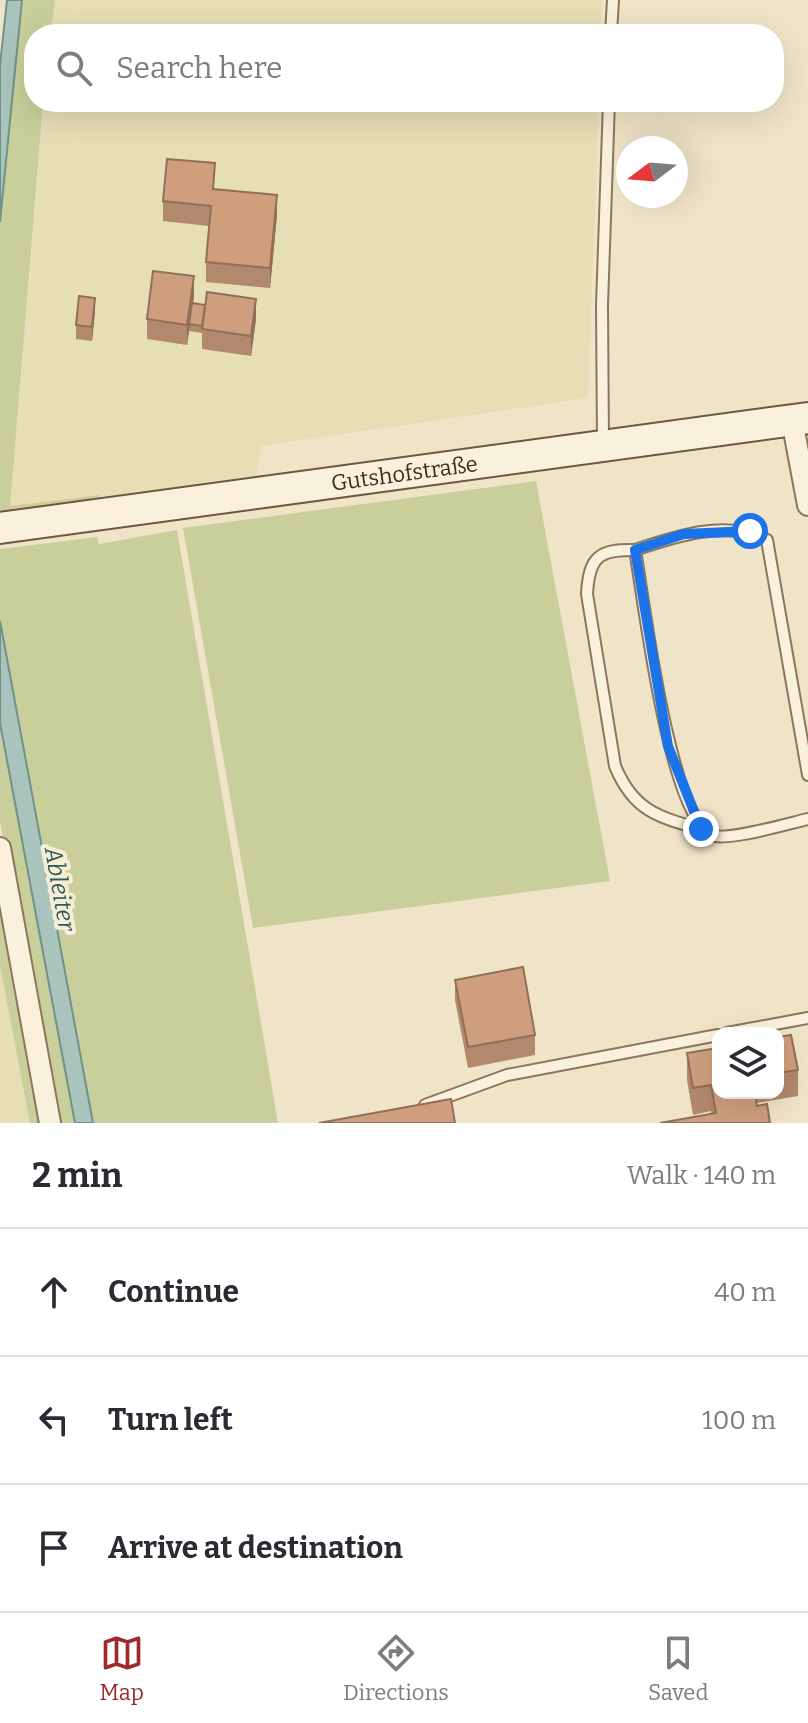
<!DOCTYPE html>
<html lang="en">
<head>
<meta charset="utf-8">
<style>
  body { margin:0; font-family:Bitter,serif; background:#f2f2f3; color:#2b2b33 }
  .controls { position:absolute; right:24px; bottom:24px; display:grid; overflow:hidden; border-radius:16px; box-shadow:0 8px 32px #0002 }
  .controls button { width:72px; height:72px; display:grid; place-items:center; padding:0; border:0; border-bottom:2px solid #e1e1e2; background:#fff; color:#2b2b33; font:40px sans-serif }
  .compass { position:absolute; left:616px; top:136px; width:72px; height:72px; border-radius:50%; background:#fff; box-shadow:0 8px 32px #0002; rotate:254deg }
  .stop { position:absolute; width:24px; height:24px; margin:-18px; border:6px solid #1a73e8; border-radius:50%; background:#fff }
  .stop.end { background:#1a73e8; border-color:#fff; box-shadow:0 2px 8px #0008 }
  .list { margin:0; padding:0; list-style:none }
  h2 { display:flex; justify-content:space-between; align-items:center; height:104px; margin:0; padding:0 32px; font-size:34px }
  h2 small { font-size:26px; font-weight:400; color:#7c7c81 }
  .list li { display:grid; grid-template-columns:52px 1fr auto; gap:24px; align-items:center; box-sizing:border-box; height:128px; padding:0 32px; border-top:2px solid #e1e1e2 }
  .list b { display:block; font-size:30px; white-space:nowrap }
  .list em { font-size:26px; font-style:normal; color:#7c7c81 }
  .icon { flex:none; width:44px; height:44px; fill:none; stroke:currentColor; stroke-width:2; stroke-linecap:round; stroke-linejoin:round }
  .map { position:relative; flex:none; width:808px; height:1123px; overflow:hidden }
  .search { position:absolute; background:#fff; box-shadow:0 8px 32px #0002; left:24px; right:24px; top:24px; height:88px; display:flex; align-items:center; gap:20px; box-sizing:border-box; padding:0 28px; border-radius:32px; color:#7c7c81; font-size:30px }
  .sheet { height:488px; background:#fff }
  nav { display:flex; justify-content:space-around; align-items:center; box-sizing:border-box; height:112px; border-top:2px solid #e1e1e2; background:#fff; font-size:22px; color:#7c7c81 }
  nav a { display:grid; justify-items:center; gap:4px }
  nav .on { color:#9e2a2b }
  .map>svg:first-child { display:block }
  .farmland { fill:#e6deb5 }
  .green { fill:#c9cf9b }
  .water { fill:#a9c4bc; stroke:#6f938a; stroke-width:2 }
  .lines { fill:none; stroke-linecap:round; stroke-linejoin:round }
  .lane-casing { stroke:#8d765c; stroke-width:14 }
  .street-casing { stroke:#8d765c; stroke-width:24 }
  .secondary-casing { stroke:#6f573f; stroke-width:34 }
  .lane { stroke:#faf1dc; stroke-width:10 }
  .street { stroke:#faf1dc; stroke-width:20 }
  .secondary { stroke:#faf1dc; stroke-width:30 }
  .wall { fill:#b2896c }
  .shaded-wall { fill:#916f58 }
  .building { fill:#cf9f7d; stroke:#916f58; stroke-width:2 }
  .route { stroke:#1a73e8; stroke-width:10 }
  .labels { text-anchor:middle; stroke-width:8; stroke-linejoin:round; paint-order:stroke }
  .street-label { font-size:22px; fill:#3d2e20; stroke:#f7eed8 }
  .water-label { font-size:24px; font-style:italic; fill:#2f5d5a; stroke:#f7eed8 }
</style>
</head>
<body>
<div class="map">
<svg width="808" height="1123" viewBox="0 0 808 1123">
  <rect width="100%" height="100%" fill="#f0e4c8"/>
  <g class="farmland">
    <polygon points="55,0 602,0 601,34 51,34"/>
    <polygon points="43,102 599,102 588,398 261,446 256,479 9,507"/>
    <polygon points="0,966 22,1077 30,1123 0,1123"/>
  </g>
  <g class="green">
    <polygon points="22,0 55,0 51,34 34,34 34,102 43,102 10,506 100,495 97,503 0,517 0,222"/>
    <polygon points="536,481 610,881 253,928 183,528"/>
    <polygon points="177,530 278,1123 57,1123 0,821 0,549 97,537 99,544"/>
    <polygon points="0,897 43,1123 30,1123 0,966"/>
  </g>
  <g class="water">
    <polygon points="7,0 22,0 0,222 0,65"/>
    <polygon points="0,621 93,1123 75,1123 0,723"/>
  </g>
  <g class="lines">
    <defs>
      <g id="lane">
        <polyline points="611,34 613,0"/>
        <polyline points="603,444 602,305 609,102"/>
        <path d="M635 550C599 549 589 557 587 594L615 766C633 810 657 817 701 829"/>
        <path d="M808 775 767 540C727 519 676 536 635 550 644 601 669 816 712 835 726 842 790 823 808 819"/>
        <polyline points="727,1033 808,1018"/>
        <polyline points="425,1105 507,1075 718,1035"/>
      </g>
      <g id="street">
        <polyline points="792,420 808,505"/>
        <polyline points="0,848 50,1123"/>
      </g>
      <g id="secondary">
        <path id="s1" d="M0 528 808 418"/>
      </g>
    </defs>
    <use href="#lane" class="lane-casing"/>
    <use href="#street" class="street-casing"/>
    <use href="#secondary" class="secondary-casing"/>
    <use href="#lane" class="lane"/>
    <use href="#street" class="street"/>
    <use href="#secondary" class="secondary"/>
  </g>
  <g class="wall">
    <polygon points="215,189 277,215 270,288 206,282 206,262 209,226 163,221 163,201"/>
    <polygon points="194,296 193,304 256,319 251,356 202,349 202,333 189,331 187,345 147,339 147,319"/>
    <polygon points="95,311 92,341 76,339 76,325"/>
    <polygon points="455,980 535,1035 535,1055 468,1068 455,1000"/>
    <polygon points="778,1037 798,1070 798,1096 757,1103 757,1106 711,1114 711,1111 693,1115 687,1080 687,1053 718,1093 778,1093"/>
  </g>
  <g class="shaded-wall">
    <polygon points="277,195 277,215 270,288 270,268"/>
    <polygon points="194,276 194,296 187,345 187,325"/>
    <polygon points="95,298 95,311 92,341 92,327"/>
    <polygon points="256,299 256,319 251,356 251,336"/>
  </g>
  <g class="building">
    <polygon points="167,159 215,163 213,189 277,195 270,268 206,262 211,206 163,201"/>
    <polygon points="153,271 194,276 187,325 147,319"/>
    <polygon points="207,292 256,299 251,336 202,329"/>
    <polygon points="79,296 95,298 92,327 76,325"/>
    <polygon points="192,303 205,305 202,326 189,324"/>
    <polygon points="523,967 535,1035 468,1047 455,980"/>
    <polygon points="791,1035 798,1070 778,1073 778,1037"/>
    <polygon points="718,1048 718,1093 755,1093 757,1106 767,1104 770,1123 660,1123 716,1113 711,1085 693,1088 687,1053"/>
    <polygon points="451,1099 455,1123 319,1123"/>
  </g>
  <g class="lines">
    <polyline class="route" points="701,829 668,746 635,550 684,534 750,531"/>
  </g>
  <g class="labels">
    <g class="street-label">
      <text dy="8" stroke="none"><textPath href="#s1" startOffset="408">Gutshofstraße</textPath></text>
    </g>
    <g class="water-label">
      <text transform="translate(60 889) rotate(80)" y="8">Ableiter</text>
    </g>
  </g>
</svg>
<div class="controls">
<button><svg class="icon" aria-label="layers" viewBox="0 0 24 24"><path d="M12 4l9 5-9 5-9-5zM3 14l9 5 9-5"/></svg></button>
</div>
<svg class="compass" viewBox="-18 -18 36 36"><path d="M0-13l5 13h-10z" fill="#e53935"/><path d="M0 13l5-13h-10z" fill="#7c7c81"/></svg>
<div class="stop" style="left:750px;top:531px"></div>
<div class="stop end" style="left:701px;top:829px"></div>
<div class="search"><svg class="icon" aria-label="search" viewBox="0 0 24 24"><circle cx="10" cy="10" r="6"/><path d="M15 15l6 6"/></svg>Search here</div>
</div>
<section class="sheet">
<h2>2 min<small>Walk · 140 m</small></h2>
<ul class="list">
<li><svg class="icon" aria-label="ahead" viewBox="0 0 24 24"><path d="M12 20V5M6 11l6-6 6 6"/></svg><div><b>Continue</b></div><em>40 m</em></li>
<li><svg class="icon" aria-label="left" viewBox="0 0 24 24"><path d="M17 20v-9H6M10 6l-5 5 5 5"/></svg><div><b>Turn left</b></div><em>100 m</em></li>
<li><svg class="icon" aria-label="arrive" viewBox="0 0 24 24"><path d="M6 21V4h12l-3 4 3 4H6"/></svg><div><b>Arrive at destination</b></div></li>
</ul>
</section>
<nav>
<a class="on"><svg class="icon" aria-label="map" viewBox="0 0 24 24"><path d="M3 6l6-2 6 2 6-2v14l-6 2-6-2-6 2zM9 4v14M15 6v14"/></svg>Map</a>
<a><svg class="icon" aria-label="directions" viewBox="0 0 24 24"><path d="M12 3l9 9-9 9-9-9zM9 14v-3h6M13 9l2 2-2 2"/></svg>Directions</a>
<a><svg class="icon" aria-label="saved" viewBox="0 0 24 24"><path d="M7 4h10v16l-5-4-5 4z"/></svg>Saved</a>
</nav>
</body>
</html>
